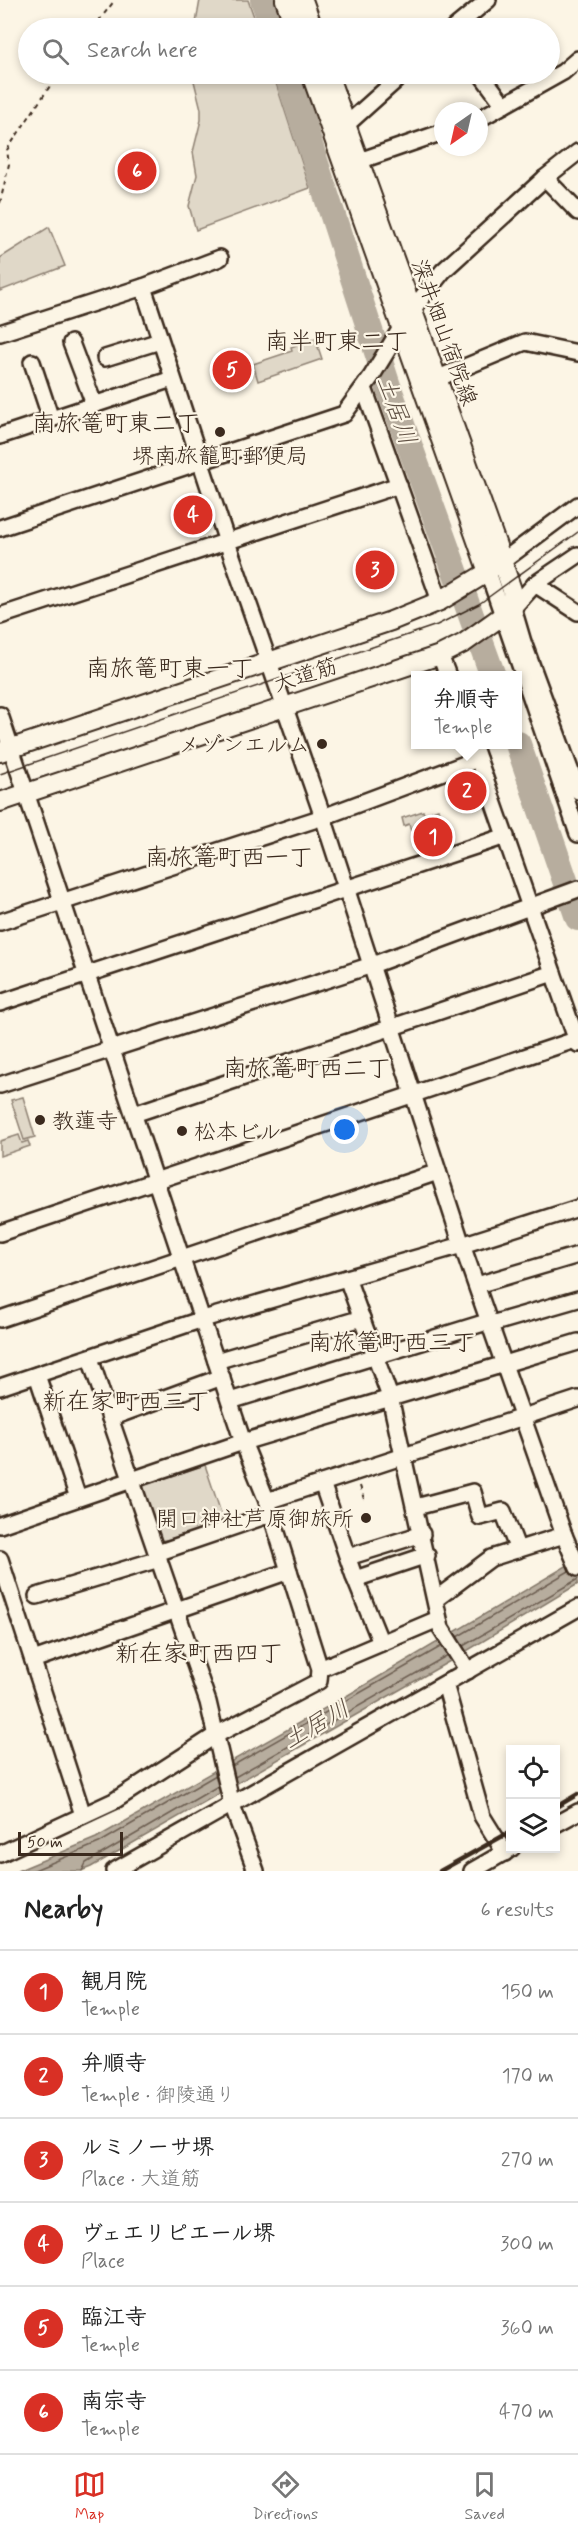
<!DOCTYPE html>
<html lang="en">
<head>
<meta charset="utf-8">
<style>
  body { margin:0; font-family:Mynerve,"Klee One",sans-serif; background:#f2f2f2; color:#222 }
  .controls { position:absolute; right:18px; bottom:18px; display:grid; overflow:hidden; border-radius:0px; box-shadow:0 3px 9px #0003 }
  .controls button { width:54px; height:54px; display:grid; place-items:center; padding:0; border:0; border-bottom:2px solid #e0e0e0; background:#fff; color:#222; font:30px sans-serif }
  .compass { position:absolute; left:434px; top:102px; width:54px; height:54px; border-radius:50%; background:#fff; box-shadow:0 3px 9px #0003; rotate:214deg }
  .scale { position:absolute; left:18px; bottom:15px; width:105px; box-sizing:border-box; padding-left:6px; border:3px solid #3b2a1e; border-top:0; font-size:16px; line-height:21px; white-space:nowrap; color:#3b2a1e; -webkit-text-stroke:4px #fcf5e5; paint-order:stroke }
  .you { position:absolute; left:345px; top:1130px; width:21px; height:21px; margin:-15px; border:4px solid #fff; border-radius:50%; background:#1a73e8; box-shadow:0 0 0 9px #1a73e833 }
  .badge { display:grid; place-items:center; width:39px; height:39px; border-radius:50%; background:#d93025; color:#fff; font-size:20px; font-weight:700 }
  .pin { position:absolute; translate:-50% -50%; border:3px solid #fff; box-shadow:0 2px 6px #0006 }
  .popup { position:absolute; left:411px; top:671px; width:111px; height:78px; box-sizing:border-box; display:grid; place-content:center; border-radius:0px; background:#fff; filter:drop-shadow(0 2px 4px #0005); font-size:20px; white-space:nowrap; color:#767676 }
  .popup b { font-size:22px; color:#222 }
  .popup::after { content:''; position:absolute; left:50%; top:100%; margin-left:-12px; border:12px solid transparent; border-top-color:#fff }
  .list { margin:0; padding:0; list-style:none }
  h2 { display:flex; justify-content:space-between; align-items:center; height:78px; margin:0; padding:0 24px; font-size:26px }
  h2 small { font-size:20px; font-weight:400; color:#767676 }
  .list li { display:grid; grid-template-columns:39px 1fr auto; gap:18px; align-items:center; box-sizing:border-box; height:84px; padding:0 24px; border-top:2px solid #e0e0e0 }
  .list b { display:block; font-size:22px; white-space:nowrap }
  .list p { margin:0; font-size:20px; white-space:nowrap; color:#767676 }
  .list em { font-size:20px; font-style:normal; color:#767676 }
  .icon { flex:none; width:33px; height:33px; fill:none; stroke:currentColor; stroke-width:2; stroke-linecap:round; stroke-linejoin:round }
  .map { position:relative; flex:none; width:578px; height:1871px; overflow:hidden }
  .search { position:absolute; background:#fff; box-shadow:0 3px 9px #0003; left:18px; right:18px; top:18px; height:66px; display:flex; align-items:center; gap:15px; box-sizing:border-box; padding:0 21px; border-radius:33px; color:#767676; font-size:22px }
  .sheet { height:582px; background:#fff }
  nav { display:flex; justify-content:space-around; align-items:center; box-sizing:border-box; height:84px; border-top:2px solid #e0e0e0; background:#fff; font-size:16px; color:#767676 }
  nav a { display:grid; justify-items:center; gap:3px }
  nav .on { color:#d93025 }
  .map>svg:first-child { display:block }
  .green { fill:#e0d8c8; stroke:#8e8173; stroke-width:1.5 }
  .water { fill:#b7ad9e; stroke:#85796b; stroke-width:1.5 }
  .lines { fill:none; stroke-linecap:round; stroke-linejoin:round }
  .shore { stroke:#6d5e51; stroke-width:1.5 }
  .river { stroke:#b7ad9e; stroke-width:26 }
  .minor-casing { stroke:#3b2a1e; stroke-width:20 }
  .major-casing { stroke:#3b2a1e; stroke-width:22 }
  .path { stroke:#3b2a1e; stroke-width:2; stroke-dasharray:4.5 4.5; stroke-linecap:butt }
  .minor { stroke:#fcf5e5; stroke-width:15 }
  .major { stroke:#fcf5e5; stroke-width:18 }
  .tram { stroke:#3b2a1e; stroke-width:1.5 }
  .rail { stroke:#3b2a1e; stroke-width:4.5 }
  .poi-dot { fill:#3b2a1e; stroke:#fcf5e5; stroke-width:2 }
  .labels { text-anchor:middle; stroke-width:4.5; stroke-linejoin:round; paint-order:stroke }
  .street-label { font-size:22px; fill:#3b2a1e; stroke:#fcf5e5 }
  .poi-label { font-size:22px; fill:#3b2a1e; stroke:#fcf5e5; text-anchor:end }
  .neighbourhood-label { font-size:24px; fill:#3b2a1e; stroke:#fcf5e5 }
  .water-label { font-size:24px; font-style:italic; fill:#605144; stroke:#fcf5e5 }
</style>
</head>
<body>
<div class="map">
<svg width="578" height="1871" viewBox="0 0 578 1871">
  <rect width="100%" height="100%" fill="#fcf5e5"/>
  <filter id="ink" filterUnits="userSpaceOnUse"><feTurbulence type="fractalNoise" baseFrequency=".0167" numOctaves="2"/><feDisplacementMap in="SourceGraphic" scale="12" xChannelSelector="R" yChannelSelector="G"/><feConvolveMatrix kernelMatrix="1 2 1 2 8 2 1 2 1" color-interpolation-filters="sRGB"/></filter>
  <g filter="url(#ink)">
    <g class="green">
      <polygon points="200,0 248,0 258,28 191,28 196,23"/>
      <polygon points="188,74 273,74 310,188 196,230 189,206 197,175 193,152 201,120 201,109 194,81"/>
      <polygon points="49,227 65,266 0,291 0,258"/>
      <polygon points="315,338 322,359 258,381 253,364 292,351 291,347"/>
      <polygon points="438,809 443,824 411,831 409,824 404,826 402,818 423,811 426,820 434,817 432,811"/>
      <polygon points="23,1097 35,1137 24,1140 11,1100"/>
      <polygon points="19,1135 22,1143 28,1141 30,1146 0,1156 0,1141"/>
      <polygon points="205,1465 224,1522 187,1537 158,1541 143,1493 144,1485"/>
    </g>
    <polygon class="water" points="578,1559 578,1584 450,1661 91,1867 81,1871 17,1871 96,1838 343,1698"/>
    <g class="lines">
      <g class="shore">
        <polyline points="457,1637 569,1571"/>
        <polyline points="463,1646 578,1579"/>
        <polyline points="232,1766 442,1646"/>
        <polyline points="235,1777 448,1655"/>
        <polyline points="32,1871 99,1843 216,1775"/>
        <polyline points="82,1871 86,1863 218,1786"/>
      </g>
      <g class="river">
        <polyline points="263,0 273,28"/>
        <polyline points="287,74 388,386 493,676"/>
        <polyline points="518,744 578,918"/>
      </g>
      <defs>
        <g id="minor">
          <polyline points="454,28 488,0"/>
          <polyline points="481,74 504,105"/>
          <polyline points="479,119 563,72 578,59"/>
          <polyline points="336,128 345,126 403,74"/>
          <polyline points="359,161 443,132"/>
          <polyline points="545,178 578,212"/>
          <polyline points="143,287 220,258"/>
          <polyline points="0,333 143,287 227,542 323,817 462,1245 564,1535 491,1558 436,1599"/>
          <polyline points="71,343 94,404"/>
          <polyline points="105,358 160,341"/>
          <polyline points="32,362 51,419"/>
          <polyline points="436,379 525,342 578,353"/>
          <polyline points="364,388 440,601"/>
          <polyline points="0,436 172,379"/>
          <polyline points="578,505 488,572 578,834"/>
          <polyline points="0,528 344,414 371,377 412,310 443,271 545,178 578,152"/>
          <polyline points="578,555 535,584 513,608 523,642 578,791"/>
          <polyline points="535,584 578,612"/>
          <polyline points="0,616 399,485"/>
          <polyline points="440,655 448,676"/>
          <polyline points="0,715 243,1442 267,1501 320,1669 319,1681 216,1735 114,1801 0,1854"/>
          <polyline points="473,744 578,1044"/>
          <polyline points="0,922 323,817 478,759"/>
          <polyline points="0,1003 506,836"/>
          <polyline points="0,1085 372,965 578,889"/>
          <polyline points="134,1114 553,973"/>
          <polyline points="0,1233 578,1039"/>
          <polyline points="347,1278 390,1397 441,1628 468,1671"/>
          <polyline points="477,1285 578,1255"/>
          <polyline points="0,1319 438,1172"/>
          <polyline points="491,1324 578,1299"/>
          <polyline points="90,1358 110,1418"/>
          <polyline points="216,1361 362,1318"/>
          <polyline points="37,1375 78,1498"/>
          <polyline points="222,1377 110,1418 208,1702 232,1805 256,1871"/>
          <polyline points="0,1387 203,1319 462,1245 578,1208"/>
          <polyline points="230,1401 490,1321"/>
          <polyline points="322,1483 355,1579 381,1643"/>
          <polyline points="267,1501 578,1399"/>
          <polyline points="416,1507 473,1492 480,1517 503,1511 518,1550"/>
          <polyline points="0,1525 243,1442 578,1342"/>
          <polyline points="564,1535 578,1568"/>
          <polyline points="157,1553 271,1514"/>
          <polyline points="348,1557 422,1534"/>
          <polyline points="0,1559 83,1815"/>
          <polyline points="355,1579 427,1555"/>
          <polyline points="37,1596 159,1559"/>
          <polyline points="33,1660 289,1571"/>
          <polyline points="320,1669 438,1619"/>
          <polyline points="445,1684 482,1816 505,1853"/>
          <polyline points="556,1824 578,1812"/>
          <polyline points="114,1871 578,1608"/>
          <polyline points="472,1871 512,1848"/>
        </g>
        <g id="major">
          <polyline points="285,0 295,28"/>
          <polyline points="303,0 313,28"/>
          <polyline points="0,752 391,621 440,601 488,572 311,74"/>
          <polyline points="0,802 440,655 464,643 513,608 512,590 496,543 328,74"/>
        </g>
      </defs>
      <use href="#minor" class="minor-casing"/>
      <use href="#major" class="major-casing"/>
      <g class="path">
        <polyline points="93,28 115,0"/>
        <polyline points="0,203 9,164 7,150 58,74"/>
        <polyline points="360,1486 364,1499"/>
      </g>
      <use href="#minor" class="minor"/>
      <use href="#major" class="major"/>
      <polyline class="tram" points="0,774 437,625 479,604 578,532"/>
      <g class="rail">
        <polyline points="556,1807 578,1794"/>
        <polyline points="440,1871 510,1832"/>
      </g>
    </g>
  </g>
  <g class="poi-dot">
    <circle cx="220" cy="432" r="6"/>
    <circle cx="322" cy="744" r="6"/>
    <circle cx="40" cy="1120" r="6"/>
    <circle cx="182" cy="1131" r="6"/>
    <circle cx="366" cy="1518" r="6"/>
  </g>
  <g class="labels">
    <g class="street-label">
      <text transform="translate(445 332) rotate(70)" y="8">深井畑山宿院線</text>
      <text transform="translate(305 674) rotate(-18)" y="8">大道筋</text>
    </g>
    <g class="poi-label">
      <text x="220" y="463" text-anchor="middle">堺南旅籠町郵便局</text>
      <text x="310" y="752">メゾンエルム</text>
      <text x="52" y="1128" text-anchor="start">教蓮寺</text>
      <text x="194" y="1139" text-anchor="start">松本ビル</text>
      <text x="354" y="1526">開口神社芦原御旅所</text>
    </g>
    <g class="neighbourhood-label">
      <text x="337" y="349">南半町東二丁</text>
      <text x="116" y="431">南旅篭町東二丁</text>
      <text x="170" y="676">南旅篭町東一丁</text>
      <text x="229" y="865">南旅篭町西一丁</text>
      <text x="307" y="1076">南旅篭町西二丁</text>
      <text x="392" y="1350">南旅篭町西三丁</text>
      <text x="126" y="1409">新在家町西三丁</text>
      <text x="199" y="1661">新在家町西四丁</text>
    </g>
    <g class="water-label">
      <text transform="translate(397 410) rotate(70)" y="8">土居川</text>
      <text transform="translate(316 1724) rotate(-30)" y="8">土居川</text>
    </g>
  </g>
</svg>
<div class="controls">
<button><svg class="icon" aria-label="locate" viewBox="0 0 24 24"><circle cx="12" cy="12" r="6"/><path d="M12 2v4M12 18v4M2 12h4M18 12h4"/></svg></button>
<button><svg class="icon" aria-label="layers" viewBox="0 0 24 24"><path d="M12 4l9 5-9 5-9-5zM3 14l9 5 9-5"/></svg></button>
</div>
<svg class="compass" viewBox="-18 -18 36 36"><path d="M0-13l5 13h-10z" fill="#e53935"/><path d="M0 13l5-13h-10z" fill="#767676"/></svg>
<div class="scale">50 m</div>
<div class="you"></div>
<div class="pin badge" style="left:433px;top:837px">1</div>
<div class="pin badge" style="left:467px;top:791px">2</div>
<div class="popup"><b>弁順寺</b>Temple</div>
<div class="pin badge" style="left:375px;top:570px">3</div>
<div class="pin badge" style="left:193px;top:515px">4</div>
<div class="pin badge" style="left:232px;top:370px">5</div>
<div class="pin badge" style="left:137px;top:171px">6</div>
<div class="search"><svg class="icon" aria-label="search" viewBox="0 0 24 24"><circle cx="10" cy="10" r="6"/><path d="M15 15l6 6"/></svg>Search here</div>
</div>
<section class="sheet">
<h2>Nearby<small>6 results</small></h2>
<ul class="list">
<li><span class="badge">1</span><div><b>観月院</b><p>Temple</p></div><em>150 m</em></li>
<li><span class="badge">2</span><div><b>弁順寺</b><p>Temple · 御陵通り</p></div><em>170 m</em></li>
<li><span class="badge">3</span><div><b>ルミノーサ堺</b><p>Place · 大道筋</p></div><em>270 m</em></li>
<li><span class="badge">4</span><div><b>ヴェエリピエール堺</b><p>Place</p></div><em>300 m</em></li>
<li><span class="badge">5</span><div><b>臨江寺</b><p>Temple</p></div><em>360 m</em></li>
<li><span class="badge">6</span><div><b>南宗寺</b><p>Temple</p></div><em>470 m</em></li>
</ul>
</section>
<nav>
<a class="on"><svg class="icon" aria-label="map" viewBox="0 0 24 24"><path d="M3 6l6-2 6 2 6-2v14l-6 2-6-2-6 2zM9 4v14M15 6v14"/></svg>Map</a>
<a><svg class="icon" aria-label="directions" viewBox="0 0 24 24"><path d="M12 3l9 9-9 9-9-9zM9 14v-3h6M13 9l2 2-2 2"/></svg>Directions</a>
<a><svg class="icon" aria-label="saved" viewBox="0 0 24 24"><path d="M7 4h10v16l-5-4-5 4z"/></svg>Saved</a>
</nav>
</body>
</html>
